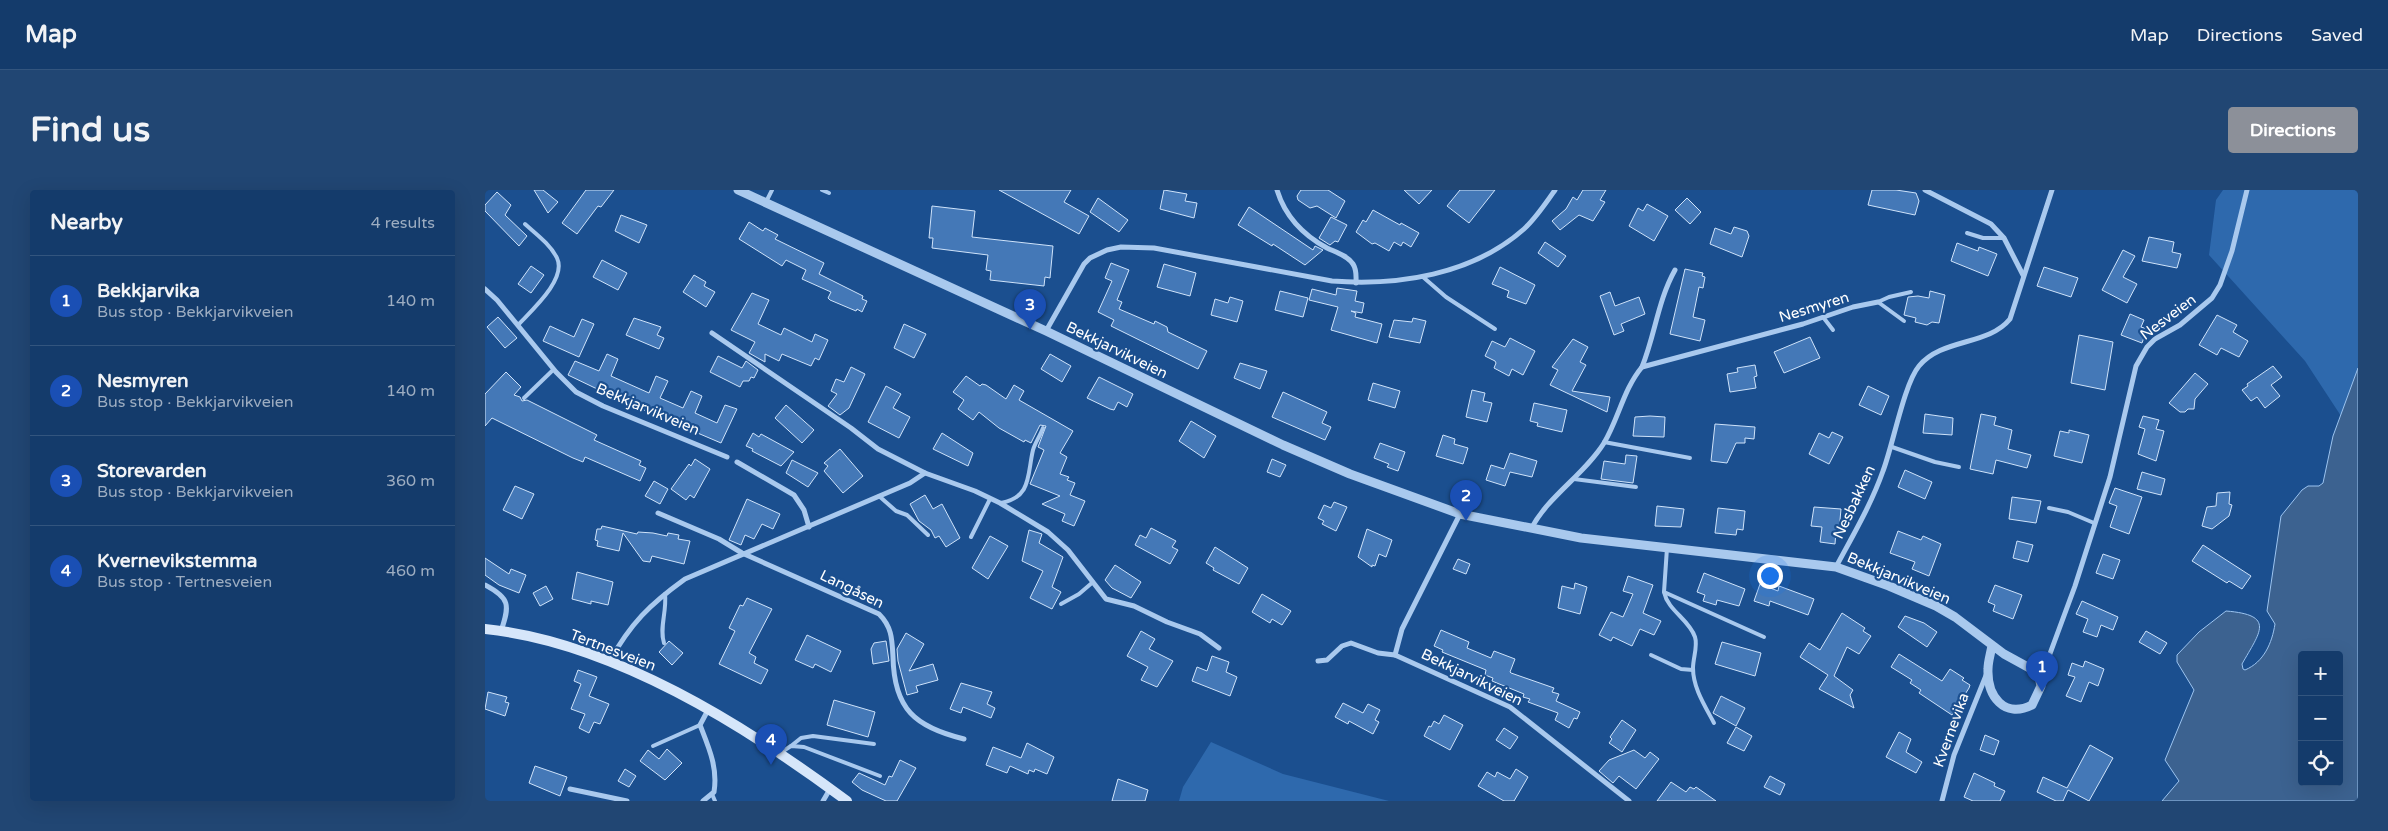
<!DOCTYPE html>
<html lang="en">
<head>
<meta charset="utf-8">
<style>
  body { margin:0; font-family:"Varela Round",sans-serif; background:#214673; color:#f1f3f6 }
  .controls { position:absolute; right:15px; bottom:15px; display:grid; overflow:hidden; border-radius:5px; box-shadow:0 5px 20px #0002 }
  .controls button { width:45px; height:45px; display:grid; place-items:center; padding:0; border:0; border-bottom:1px solid #33557e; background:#143b6b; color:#f1f3f6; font:25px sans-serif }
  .you { position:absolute; left:1284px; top:385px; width:18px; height:18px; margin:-12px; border:4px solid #fff; border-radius:50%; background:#1a73e8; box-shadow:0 0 0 8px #1a73e833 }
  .badge { display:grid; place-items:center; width:32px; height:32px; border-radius:50%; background:#8c9099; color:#fff; font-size:16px; font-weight:700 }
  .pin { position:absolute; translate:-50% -41px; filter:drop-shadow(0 1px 2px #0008) }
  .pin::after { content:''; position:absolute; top:26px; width:18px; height:15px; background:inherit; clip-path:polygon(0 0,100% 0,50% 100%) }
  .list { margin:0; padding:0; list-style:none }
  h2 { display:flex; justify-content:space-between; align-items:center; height:65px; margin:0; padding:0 20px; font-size:21px }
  h2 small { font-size:16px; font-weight:400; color:#9dadc1 }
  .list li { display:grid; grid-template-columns:32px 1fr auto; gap:15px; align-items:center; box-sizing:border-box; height:90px; padding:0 20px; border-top:1px solid #33557e }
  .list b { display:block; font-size:19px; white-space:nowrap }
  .list p { margin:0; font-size:16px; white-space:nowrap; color:#9dadc1 }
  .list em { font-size:16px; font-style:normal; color:#9dadc1 }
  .icon { flex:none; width:28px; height:28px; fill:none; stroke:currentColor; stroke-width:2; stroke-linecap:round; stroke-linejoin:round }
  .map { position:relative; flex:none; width:1873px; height:611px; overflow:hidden; border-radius:5px }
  header { display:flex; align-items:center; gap:30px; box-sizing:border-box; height:70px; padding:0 25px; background:#143b6b; border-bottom:1px solid #33557e }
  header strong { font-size:24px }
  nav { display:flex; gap:28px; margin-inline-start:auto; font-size:18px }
  .intro { display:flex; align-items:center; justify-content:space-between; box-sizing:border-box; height:120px; padding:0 30px }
  h1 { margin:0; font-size:35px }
  .button { padding:12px 22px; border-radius:5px; background:#8c9099; color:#fff; font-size:18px; font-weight:700 }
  main { display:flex; gap:30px; padding:0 30px }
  aside { flex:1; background:#143b6b; border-radius:5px; box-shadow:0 5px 20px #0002 }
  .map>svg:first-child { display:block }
  .green { fill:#2e69ad }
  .water { fill:#3c6290; stroke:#9cc4f0; fill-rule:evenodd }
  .building { fill:#4478b7; stroke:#cfe3fa }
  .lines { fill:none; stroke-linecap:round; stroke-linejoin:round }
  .service { stroke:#a9c9ee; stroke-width:4 }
  .minor { stroke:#a9c9ee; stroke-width:5 }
  .tertiary { stroke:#a9c9ee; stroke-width:9 }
  .secondary { stroke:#d6e6fa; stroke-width:10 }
  .labels { text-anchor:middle; stroke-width:4.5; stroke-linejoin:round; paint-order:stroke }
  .street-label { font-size:15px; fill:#fff; stroke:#1b4f8f }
</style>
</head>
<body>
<header>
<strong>Map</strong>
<nav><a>Map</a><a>Directions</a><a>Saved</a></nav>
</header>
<div class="intro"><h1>Find us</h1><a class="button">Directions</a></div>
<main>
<aside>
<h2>Nearby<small>4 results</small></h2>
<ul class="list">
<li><span class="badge" style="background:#1a4fb4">1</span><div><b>Bekkjarvika</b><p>Bus stop · Bekkjarvikveien</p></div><em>140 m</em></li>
<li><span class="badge" style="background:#1a4fb4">2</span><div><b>Nesmyren</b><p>Bus stop · Bekkjarvikveien</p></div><em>140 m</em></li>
<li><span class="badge" style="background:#1a4fb4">3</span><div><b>Storevarden</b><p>Bus stop · Bekkjarvikveien</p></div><em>360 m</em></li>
<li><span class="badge" style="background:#1a4fb4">4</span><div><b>Kvernevikstemma</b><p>Bus stop · Tertnesveien</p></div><em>460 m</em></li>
</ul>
</aside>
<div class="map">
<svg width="1873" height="611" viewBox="0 0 1873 611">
  <rect width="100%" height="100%" fill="#1b4f8f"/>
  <g class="green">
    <polygon points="1738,0 1873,0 1873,178 1856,226 1820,171 1724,65 1731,10"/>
    <polygon points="726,552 798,584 904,611 694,611 698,597"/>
  </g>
  <path class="water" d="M1873 178V611H1677L1694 591 1680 570 1709 500 1692 472V465L1714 442 1741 421C1791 425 1775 442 1757 474L1758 479 1760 480C1779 472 1787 453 1790 434L1782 421 1796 326 1817 300 1823 296H1834L1838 293 1848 246ZM1817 465H1854V592H1817Z"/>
  <g class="building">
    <polygon points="49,0 58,0 73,12 63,23"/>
    <polygon points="101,0 129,0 116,17 113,16 92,44 77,33"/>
    <polygon points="514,0 586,0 579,12 604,26 594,44"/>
    <polygon points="679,0 702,4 700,11 712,13 709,28 675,19"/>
    <polygon points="816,0 843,0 860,11 851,28 832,16 825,18 813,10 812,6"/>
    <polygon points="919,0 947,0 934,14"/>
    <polygon points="975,0 1010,0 984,33 962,16"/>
    <polygon points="1098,0 1121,0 1115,10 1120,12 1108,31 1094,25 1075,40 1067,31 1081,19 1088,7 1092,10"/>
    <polygon points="1387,0 1411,0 1431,3 1434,11 1430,25 1383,15"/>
    <polygon points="12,2 26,15 20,25 42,46 34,56 0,21 0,15"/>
    <polygon points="613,8 643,30 634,42 605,22"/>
    <polygon points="1202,8 1216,22 1205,34 1190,20"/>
    <polygon points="1162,14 1183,26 1169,51 1144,36 1153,18 1158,21"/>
    <polygon points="447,16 490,21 487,47 568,56 565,88 560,87 559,96 505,90 506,81 501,80 503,65 447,58 448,48 444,48"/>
    <polygon points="764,17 828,60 830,56 838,60 820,75 788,54 787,56 753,35"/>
    <polygon points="888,20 915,35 916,33 934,43 926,57 918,52 916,56 909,52 904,61 890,53 887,54 871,42 878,30 881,32"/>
    <polygon points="136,25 162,35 154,53 130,41"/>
    <polygon points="846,27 862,35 853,52 850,51 845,55 834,48"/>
    <polygon points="264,32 278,41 280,38 293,45 290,49 339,73 334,84 378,106 377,109 382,111 377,122 372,119 371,121 345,110 343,108 346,102 317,89 321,80 301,70 297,76 254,49"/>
    <polygon points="1249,37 1262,41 1264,46 1257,67 1225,54 1230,38 1246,44"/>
    <polygon points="1664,47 1689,52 1687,62 1696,64 1692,78 1657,71"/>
    <polygon points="1060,52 1081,66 1073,77 1053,63"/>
    <polygon points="1472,53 1493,61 1494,57 1512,64 1503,86 1466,71"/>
    <polygon points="1638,60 1650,66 1638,87 1652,94 1642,113 1617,100"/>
    <polygon points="117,70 142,83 133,100 108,87"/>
    <polygon points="626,73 644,80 632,110 637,112 634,119 669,134 670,131 682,137 683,142 722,161 713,179 626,136 629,130 613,122 627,91 620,88"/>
    <polygon points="679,74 711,83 705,106 672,97"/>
    <polygon points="46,76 59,85 46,103 33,94"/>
    <polygon points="1015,77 1050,95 1041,114 1022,107 1024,101 1007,94"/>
    <polygon points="1559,77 1593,88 1586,107 1552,96"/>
    <polygon points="1200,79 1218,83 1217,86 1220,87 1218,98 1214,97 1208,127 1220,130 1215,151 1185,144"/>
    <polygon points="209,85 221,92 219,96 230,102 221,117 198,102"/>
    <polygon points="852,98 872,101 870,111 879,113 877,123 866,121 871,123 870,127 897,134 892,153 846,140 853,117 824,110 827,99 851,105"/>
    <polygon points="795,101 823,108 818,127 790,120"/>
    <polygon points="1445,101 1460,105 1454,133 1447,132 1442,135 1430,132 1431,128 1419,125 1423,107 1433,106 1444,108"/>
    <polygon points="1125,102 1130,116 1154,107 1160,124 1136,134 1139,141 1129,145 1115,106"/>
    <polygon points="267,103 284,110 273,134 296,145 299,138 327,152 330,144 343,150 334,170 330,168 326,176 297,164 294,171 280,164 280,172 264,163 270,152 246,140"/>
    <polygon points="745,107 758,111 752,132 726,125 730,109 743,113"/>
    <polygon points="1645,124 1659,130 1656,137 1662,139 1657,153 1636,145"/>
    <polygon points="1732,125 1752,135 1748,142 1763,151 1754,167 1736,158 1732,165 1714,155"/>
    <polygon points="13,127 32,148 20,158 2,137"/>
    <polygon points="149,128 176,137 172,145 179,148 174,159 141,145"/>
    <polygon points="928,128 941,131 935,153 904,147 909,130 927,132"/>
    <polygon points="97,129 109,134 94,167 58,151 65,136 89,147"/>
    <polygon points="419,134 441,144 429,168 409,158"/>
    <polygon points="1594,145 1628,152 1620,200 1586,193"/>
    <polygon points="1325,147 1335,168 1299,183 1289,162"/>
    <polygon points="1025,148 1050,161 1038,185 1027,179 1024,186 1009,178 1011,173 1010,171 1000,166 1007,151 1020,157"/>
    <polygon points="1088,149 1103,157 1095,172 1101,175 1087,201 1125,207 1122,222 1065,195 1073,180 1067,177"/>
    <polygon points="122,164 133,169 126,186 164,203 171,186 183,191 175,208 198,218 206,201 217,206 210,223 232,233 240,215 252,219 236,253 133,209 83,185 90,171 114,181"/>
    <polygon points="565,164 586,176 577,192 556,179"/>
    <polygon points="233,166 257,178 261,171 273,180 269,188 266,187 264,191 258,191 255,197 225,182"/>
    <polygon points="755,173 782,181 775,199 749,188"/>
    <polygon points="1270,175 1272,186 1269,187 1271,198 1245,202 1242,184 1253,182 1252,178"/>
    <polygon points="1788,176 1797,187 1786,195 1795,206 1780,218 1772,207 1766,211 1757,200 1763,196 1762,194"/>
    <polygon points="366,177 380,184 364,218 355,225 343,216 352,204 346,201 351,189 359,192"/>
    <polygon points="21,182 36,197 29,205 35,207 37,211 42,210 112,245 109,250 156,271 154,275 161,278 155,291 100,267 98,272 88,268 7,228 0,236 0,204"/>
    <polygon points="1710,183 1723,194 1710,209 1709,219 1703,219 1700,222 1695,222 1684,213"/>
    <polygon points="481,186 495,196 497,194 501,195 521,209 529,195 539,201 534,210 588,241 575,263 582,267 575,284 584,287 582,290 590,293 585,305 600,311 589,336 577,331 580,324 557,314 575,306 545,294 559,260 553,257 561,236 555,235 546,253 540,250 539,252 514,238 494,222 488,230 473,219 479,210 468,202"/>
    <polygon points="614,187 648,204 642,217 633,212 629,220 625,219 602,208"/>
    <polygon points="888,193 915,201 910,218 883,210"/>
    <polygon points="401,196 416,204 408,218 425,227 414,248 383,232"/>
    <polygon points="1383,196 1404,206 1396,225 1374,215"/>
    <polygon points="987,200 1000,203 998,211 1007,213 1002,232 981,227"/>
    <polygon points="798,202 842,222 837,233 846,237 840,250 787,227"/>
    <polygon points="1049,213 1082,220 1077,242 1052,236 1053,233 1045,231"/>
    <polygon points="301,215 329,240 317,253 290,228"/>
    <polygon points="1440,224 1468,228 1467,245 1438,243"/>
    <polygon points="1496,224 1511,227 1509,235 1527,240 1523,259 1546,265 1542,278 1511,270 1508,284 1485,279"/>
    <polygon points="1165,226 1180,227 1179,247 1148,246 1150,227"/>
    <polygon points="1658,226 1674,230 1671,239 1679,241 1671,271 1653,264 1660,239 1654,237"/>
    <polygon points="706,231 731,246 719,268 694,251"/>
    <polygon points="1230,234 1270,237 1269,249 1260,248 1260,253 1251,253 1242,273 1226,271"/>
    <polygon points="1584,240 1604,245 1597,273 1569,266 1575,241 1584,243"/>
    <polygon points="1347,242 1358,247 1344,274 1324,264 1334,243 1344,248"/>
    <polygon points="268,243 274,247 276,244 309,262 296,276 267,261 268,259 261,256"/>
    <polygon points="457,243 488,263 483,276 448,259"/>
    <polygon points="958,245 970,249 969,254 983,258 978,274 951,266"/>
    <polygon points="895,253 920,262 913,281 902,277 904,274 889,268"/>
    <polygon points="355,259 378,286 358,303 339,281 343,276 339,273"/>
    <polygon points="1025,263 1052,271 1047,287 1025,282 1020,296 1001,290 1006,275 1019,279"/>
    <polygon points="1141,265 1152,266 1148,293 1116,289 1119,271 1140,274"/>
    <polygon points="210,269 225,279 209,308 205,305 201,310 186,299 204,274 206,276"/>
    <polygon points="787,269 801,275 795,287 782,282"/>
    <polygon points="307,270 333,283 323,297 301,283"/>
    <polygon points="1420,280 1447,292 1440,309 1413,297"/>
    <polygon points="1657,282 1680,289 1676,305 1652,299"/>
    <polygon points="169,291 183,299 175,314 160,306"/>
    <polygon points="30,296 49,304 37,329 18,320"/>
    <polygon points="1630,298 1657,307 1644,344 1625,337 1632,316 1624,313"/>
    <polygon points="1745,302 1744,314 1747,315 1744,326 1727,339 1717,336 1722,317 1731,316 1732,303"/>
    <polygon points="440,305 448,319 457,314 475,348 461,357 454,346 450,348 446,340 434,331 425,314"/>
    <polygon points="1527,307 1556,311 1551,333 1524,329"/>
    <polygon points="262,309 295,324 288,339 277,334 269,349 260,345 256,355 244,350"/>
    <polygon points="849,312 862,317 851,341 837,334 839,331 833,328 839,315 846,318"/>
    <polygon points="1172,316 1199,319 1196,337 1170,336"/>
    <polygon points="1329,317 1356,319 1354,341 1351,341 1350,354 1335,352 1337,337 1326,336"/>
    <polygon points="1233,318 1260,321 1258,340 1252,339 1251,345 1230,343"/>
    <polygon points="117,336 152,344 153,342 168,343 182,346 183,343 194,345 193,349 205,351 199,374 167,366 165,372 158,371 138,343 134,361 112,356 113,351 110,350 112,339 116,339"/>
    <polygon points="666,338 691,351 687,357 693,360 685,374 650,355 655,345 661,348"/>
    <polygon points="882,339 907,350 901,367 894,364 890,376 887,375 887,377 873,367"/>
    <polygon points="544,340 557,344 554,353 578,367 567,397 576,402 567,419 545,408 558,381 537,371"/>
    <polygon points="1413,341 1436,350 1438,346 1456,354 1444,386 1427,379 1430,372 1405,363"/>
    <polygon points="505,346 523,356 503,389 487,378"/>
    <polygon points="1532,351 1548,355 1543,372 1528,368"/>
    <polygon points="1718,355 1766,386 1757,399 1744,391 1742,393 1707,371"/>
    <polygon points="730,357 763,378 754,394 728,380 729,378 721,373"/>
    <polygon points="1618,364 1635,370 1628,389 1611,383"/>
    <polygon points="0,368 24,384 26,379 41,385 34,403 14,395 0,385"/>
    <polygon points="973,369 985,374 981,384 968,379"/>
    <polygon points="630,375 656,392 646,408 627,398 620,390"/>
    <polygon points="92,382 128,392 123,415 106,411 106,414 87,409"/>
    <polygon points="1219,383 1260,399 1254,416 1232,410 1231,415 1218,411 1220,405 1212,402"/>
    <polygon points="1143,386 1168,395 1158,423 1176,431 1169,445 1155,439 1147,456 1128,447 1126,451 1114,445 1126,422 1138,427 1148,404 1138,401"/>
    <polygon points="1090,393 1102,397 1095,424 1073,418 1077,396 1089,399"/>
    <polygon points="1275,394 1293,401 1294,396 1329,409 1323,425 1285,411 1284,416 1269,411"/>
    <polygon points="1510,395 1537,405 1528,429 1508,421 1510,415 1503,412"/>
    <polygon points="61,396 68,409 55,416 48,403"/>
    <polygon points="777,404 806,421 797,435 787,429 785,433 767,422"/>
    <polygon points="262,408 287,419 264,463 271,467 269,473 283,480 276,494 234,474 250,441 244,438 255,415 258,416"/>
    <polygon points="1597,411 1633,427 1628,440 1616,435 1612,447 1598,442 1603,429 1591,424"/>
    <polygon points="1357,423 1380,438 1378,441 1386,446 1374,464 1362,457 1349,486 1368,500 1365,505 1369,518 1334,499 1343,485 1315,467 1324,453 1335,460"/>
    <polygon points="1420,426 1439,433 1452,442 1442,457 1413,437"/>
    <polygon points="956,440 984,452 982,458 1006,468 1009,461 1030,469 1025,482 1026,483 1069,498 1067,502 1074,504 1071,511 1095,522 1092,529 1089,528 1084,538 1070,530 1073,523 1043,512 1045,509 1038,507 1039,504 1007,491 1008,488 1000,485 1001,480 957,462 958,460 949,456"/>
    <polygon points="656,441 670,449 664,459 688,471 672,497 656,490 663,477 642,466"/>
    <polygon points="1661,441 1682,453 1675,464 1654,452"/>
    <polygon points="421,443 439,454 424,481 448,474 453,490 431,496 433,502 422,505 413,471 412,459"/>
    <polygon points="322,445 356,461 346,482 330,474 328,478 310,470"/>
    <polygon points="184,451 198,463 187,475 174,462"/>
    <polygon points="401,451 404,471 388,474 386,459 389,453"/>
    <polygon points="1237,452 1276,463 1270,486 1230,474"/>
    <polygon points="1414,464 1457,491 1465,479 1479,488 1477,490 1485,495 1484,498 1467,525 1434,503 1436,500 1425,493 1427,490 1406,477"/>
    <polygon points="727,466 744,472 741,482 752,487 745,506 707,491 712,477 722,481"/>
    <polygon points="1600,471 1619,479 1613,496 1604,492 1596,512 1581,506 1590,487 1583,485 1587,473 1598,477"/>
    <polygon points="93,480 112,487 104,506 124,514 115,534 109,532 104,543 94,538 100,524 86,519 96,494 89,491"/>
    <polygon points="476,493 507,502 502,514 510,518 506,528 478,517 476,523 465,519"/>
    <polygon points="3,502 22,507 20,512 24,513 20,526 0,519"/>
    <polygon points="1236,506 1260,518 1251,536 1228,523"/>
    <polygon points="349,510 390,522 383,547 342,535"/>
    <polygon points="858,513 878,523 883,514 895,520 890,530 894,532 888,544 864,531 863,534 850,527"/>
    <polygon points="959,525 978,535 965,560 939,546 944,536 946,537 949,531 954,534"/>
    <polygon points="1137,530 1151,540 1137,562 1124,553 1127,549 1125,547"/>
    <polygon points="1251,537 1267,546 1259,561 1242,553"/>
    <polygon points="1019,538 1033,547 1025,559 1011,550"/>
    <polygon points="1414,542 1426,549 1421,562 1437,572 1431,583 1401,567"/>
    <polygon points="1500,545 1514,551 1509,565 1495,560"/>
    <polygon points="542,553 569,567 562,584 550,579 549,582 544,580 543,584 525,576 522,583 501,575 508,557 536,568"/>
    <polygon points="1605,555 1628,568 1604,611 1583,600 1578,611 1571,611 1552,602 1558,587 1582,598"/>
    <polygon points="182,559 197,573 180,590 155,571 163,560 174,569"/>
    <polygon points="1149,560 1160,568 1165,562 1174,569 1151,599 1134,586 1128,593 1114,581 1124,570"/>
    <polygon points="415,570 431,578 412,611 401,611 377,600 367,592 374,583 400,595 404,586 407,587"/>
    <polygon points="50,576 82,587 75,606 44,593"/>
    <polygon points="140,579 151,586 144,597 133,591"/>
    <polygon points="1031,579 1043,587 1029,611 1019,611 993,596 1002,582 1010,587 1012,582 1025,589"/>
    <polygon points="1489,583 1510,593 1509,596 1520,601 1515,611 1488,611 1479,607"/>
    <polygon points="1285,586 1300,594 1295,605 1279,597"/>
    <polygon points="633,589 663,600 660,611 627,611"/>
    <polygon points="1186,592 1201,602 1205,597 1209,599 1211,597 1231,611 1172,611"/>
  </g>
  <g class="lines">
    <g class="service">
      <polyline points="337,0 344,3"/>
      <polyline points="281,12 287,0"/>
      <polyline points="1482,43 1498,48 1519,48"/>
      <polyline points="938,87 961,107 1010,139"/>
      <polyline points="1338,127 1348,140"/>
      <polyline points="1419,131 1393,112 1404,107 1426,102"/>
      <path d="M33 135C47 120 82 89 72 68 65 54 51 44 40 34"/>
      <polyline points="39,208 68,180"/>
      <polyline points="1119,252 1205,268"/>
      <polyline points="1407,257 1450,272 1474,277"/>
      <polyline points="1089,289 1151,297"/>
      <polyline points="394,306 411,321 422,325 443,345"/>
      <path d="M516 313C547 307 542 285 548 260 550 253 555 246 558 238"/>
      <polyline points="1564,318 1583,322 1609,333"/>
      <polyline points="486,347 505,309"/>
      <polyline points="1182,358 1179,402 1279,447"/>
      <path d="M1179 402C1183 421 1204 429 1210 447 1213 456 1208 468 1208 478 1208 498 1220 516 1229 533"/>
      <polyline points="576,414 594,404 608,392"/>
      <path d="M179 453C174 438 182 422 180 404"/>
      <polyline points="1166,465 1196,479 1208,480"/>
      <polyline points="168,556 215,535"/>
      <polyline points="306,556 316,548 328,546 389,554"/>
      <polyline points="295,563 306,556 319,557 395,586"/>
      <polyline points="227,604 230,611"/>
    </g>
    <g class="minor">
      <path d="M792 0C800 26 818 45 842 58 850 62 862 65 868 74 872 80 871 86 871 93"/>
      <polyline points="1440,0 1506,34 1519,48 1538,85"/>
      <polyline points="0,99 12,110 71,182 91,202 118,216 242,267"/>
      <path d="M561 141 599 74 605 68 622 60 636 57 669 58 847 91C913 96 987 85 1039 39 1051 28 1061 13 1070 0"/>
      <path d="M1157 177C1170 145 1173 110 1190 80"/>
      <polyline points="252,272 309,305 319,320 324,337"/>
      <polyline points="440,283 490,301 515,313 563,342 583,360 621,409 649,416 682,432 715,444 734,458"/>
      <path d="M173 323 234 349 257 363 394 424C407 437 407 449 408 467 409 519 430 537 479 549"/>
      <polyline points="975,324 917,439 910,465 1025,517 1144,611"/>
      <path d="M1046 339C1063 306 1099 285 1119 253 1134 228 1138 200 1157 177L1318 134 1368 117 1393 112"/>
      <path d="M1351 377C1368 345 1386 315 1398 281 1408 255 1419 194 1434 176 1457 148 1503 156 1525 129L1567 0"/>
      <path d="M0 395C25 408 25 415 16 441"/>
      <polyline points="833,471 842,470 857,456 866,453 893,463 910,465"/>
      <path d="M124 472C146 433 164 415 200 389L425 293 440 283 393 259 366 238 227 143"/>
      <polyline points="1554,486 1563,469 1590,396 1625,287 1651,176 1662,157 1670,149 1695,135 1727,108 1735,95 1747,61 1762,0"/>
      <polyline points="85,599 142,611"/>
      <path d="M218 611 229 602C233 578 224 558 215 535L223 520"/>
      <polyline points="338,611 345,599"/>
      <polyline points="1457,611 1469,565 1502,483"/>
    </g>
    <path class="tertiary" d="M253 0 561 141 798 255 865 284 975 324 1096 348 1351 377 1404 396 1451 416 1470 427 1519 464 1550 481 1554 486 1556 496 1547 515C1519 529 1502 506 1503 479 1503 471 1506 463 1507 455"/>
    <path class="secondary" d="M0 439C128 452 261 536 362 611"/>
  </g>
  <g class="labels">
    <g class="street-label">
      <text transform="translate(1329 117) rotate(-17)" y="5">Nesmyren</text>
      <text transform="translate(1683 127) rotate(-37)" y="5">Nesveien</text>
      <text transform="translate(632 160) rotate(26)" y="5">Bekkjarvikveien</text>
      <text transform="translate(163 219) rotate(23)" y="5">Bekkjarvikveien</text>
      <text transform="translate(1369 312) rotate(-65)" y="5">Nesbakken</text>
      <text transform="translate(1414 388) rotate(23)" y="5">Bekkjarvikveien</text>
      <text transform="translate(367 399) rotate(26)" y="5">Langåsen</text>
      <text transform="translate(128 460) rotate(21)" y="5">Tertnesveien</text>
      <text transform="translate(987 487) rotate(26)" y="5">Bekkjarvikveien</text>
      <text transform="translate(1466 540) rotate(-70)" y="5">Kvernevika</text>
    </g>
  </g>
</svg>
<div class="controls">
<button>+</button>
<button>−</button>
<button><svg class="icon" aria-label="locate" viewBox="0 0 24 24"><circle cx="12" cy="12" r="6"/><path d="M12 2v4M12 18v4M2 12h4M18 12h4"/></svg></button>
</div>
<div class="you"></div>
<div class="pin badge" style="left:1557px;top:502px;background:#1a4fb4">1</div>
<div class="pin badge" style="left:981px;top:331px;background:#1a4fb4">2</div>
<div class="pin badge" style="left:545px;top:140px;background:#1a4fb4">3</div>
<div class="pin badge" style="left:286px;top:575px;background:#1a4fb4">4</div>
</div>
</main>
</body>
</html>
